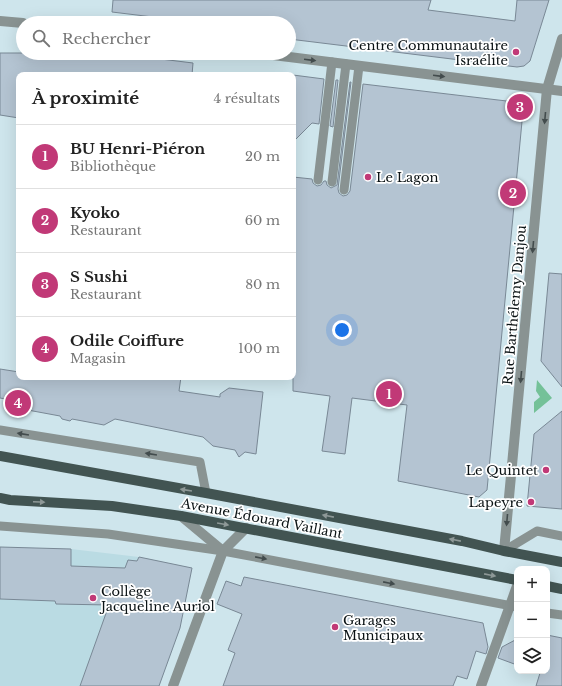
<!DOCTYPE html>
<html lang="fr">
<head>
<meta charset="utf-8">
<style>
  body { margin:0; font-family:"Libre Baskerville",serif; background:#f2f2f2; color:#222 }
  .controls { position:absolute; right:12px; bottom:12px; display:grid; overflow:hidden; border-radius:8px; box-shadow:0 4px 16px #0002 }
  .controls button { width:36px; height:36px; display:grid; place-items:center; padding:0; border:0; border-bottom:1px solid #e0e0e0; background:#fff; color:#222; font:20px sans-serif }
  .you { position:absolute; left:342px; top:330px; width:14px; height:14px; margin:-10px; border:3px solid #fff; border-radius:50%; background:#1a73e8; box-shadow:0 0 0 6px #1a73e833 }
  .badge { display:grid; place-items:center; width:26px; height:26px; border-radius:50%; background:#c13977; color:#fff; font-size:13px; font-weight:700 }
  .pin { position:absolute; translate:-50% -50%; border:2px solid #fff; box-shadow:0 1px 4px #0006 }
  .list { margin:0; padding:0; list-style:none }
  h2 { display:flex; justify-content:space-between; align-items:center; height:52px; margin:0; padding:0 16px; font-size:17px }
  h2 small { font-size:13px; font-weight:400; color:#767676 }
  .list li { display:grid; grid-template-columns:26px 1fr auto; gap:12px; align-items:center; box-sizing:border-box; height:64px; padding:0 16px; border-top:1px solid #e0e0e0 }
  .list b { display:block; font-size:15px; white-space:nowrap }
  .list p { margin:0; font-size:13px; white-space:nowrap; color:#767676 }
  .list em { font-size:13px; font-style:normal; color:#767676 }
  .icon { flex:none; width:22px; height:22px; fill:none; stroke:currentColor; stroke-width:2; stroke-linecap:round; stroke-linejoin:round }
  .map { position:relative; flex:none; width:562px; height:686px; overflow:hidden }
  .search { position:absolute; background:#fff; box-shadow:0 4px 16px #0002; left:16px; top:16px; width:280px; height:44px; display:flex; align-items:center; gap:10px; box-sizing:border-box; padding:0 14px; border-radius:22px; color:#767676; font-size:15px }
  .panel { position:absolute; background:#fff; box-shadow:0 4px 16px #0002; left:16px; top:72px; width:280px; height:308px; border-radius:8px }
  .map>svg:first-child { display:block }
  .built { fill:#badbe3 }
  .green { fill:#74c198 }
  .building { fill:#b4c4d2; stroke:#798895 }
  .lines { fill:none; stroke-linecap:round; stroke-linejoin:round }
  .lane { stroke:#899392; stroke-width:9 }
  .street { stroke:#899392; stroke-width:10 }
  .primary { stroke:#425452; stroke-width:10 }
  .oneway { fill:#434c4d }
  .oneway2 { fill:#8e9897 }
  .poi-dot { fill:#c13977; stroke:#fff; stroke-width:1.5 }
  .labels { text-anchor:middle; stroke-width:3.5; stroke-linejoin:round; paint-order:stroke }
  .poi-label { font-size:13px; fill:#0a1214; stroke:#fff; text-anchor:end }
  .street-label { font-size:13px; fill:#0a1214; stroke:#fff }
</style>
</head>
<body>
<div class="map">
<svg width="562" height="686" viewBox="0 0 562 686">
  <rect width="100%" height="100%" fill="#cee5ec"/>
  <polygon class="built" points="0,547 71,549 139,557 192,568 180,628 159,686 0,686"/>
  <polygon class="green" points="537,380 552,398 534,413 534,402 540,397 536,391"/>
  <g class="building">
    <polygon points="113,0 431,0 428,10 515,21 517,0 549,0 530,61 524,66 517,67 289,39 289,23 202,23 112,12"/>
    <polygon points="0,53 112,53 193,63 192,75 19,75 19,118 0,115"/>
    <polygon points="293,75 324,79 319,124 312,123 293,142"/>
    <polygon points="336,80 338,80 333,127 330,126"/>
    <polygon points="350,82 351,82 338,189 339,193 343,196 347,195 350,191 363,84 515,102 523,111 487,490 479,497 398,481 407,405 352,398 345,454 322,451 330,396 293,391 293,177 312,179 313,183 317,186 321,185 324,181 326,181 327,185 331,188 337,185"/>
    <polygon points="549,273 562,274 562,387 541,361"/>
    <polygon points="0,369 19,372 19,377 181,377 179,391 220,397 220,394 229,388 263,392 256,454 245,452 239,457 235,450 213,446 203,437 115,419 104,425 72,419 70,421 62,419 60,416 6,406 6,399 0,398"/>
    <polygon points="562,411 562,509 527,506 534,434"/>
    <polygon points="0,547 71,549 71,566 125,568 128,560 137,561 139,557 192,568 180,628 159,686 80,686 109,605 56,604 55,601 0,599"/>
    <polygon points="244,577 483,623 488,647 486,654 476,651 467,679 457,676 453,686 223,686 235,653 228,650 242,614 217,604 226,581 241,586"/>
    <polygon points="547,635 562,638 562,686 536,686 540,673 535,671 547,671"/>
    <polygon points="517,639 517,665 498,658 502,647"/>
  </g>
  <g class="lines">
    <g class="lane">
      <polyline points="318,180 332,62"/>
      <polyline points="332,182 346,64"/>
      <polyline points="344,190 359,66"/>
      <polyline points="0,430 200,462 206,493"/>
      <polyline points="0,526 108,534 223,551 517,607"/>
      <polyline points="504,551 537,531 562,536"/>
      <polyline points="547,613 562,615"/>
    </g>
    <g class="street">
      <polyline points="0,21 23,23"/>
      <polyline points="257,53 562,91"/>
      <polyline points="181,516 223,551 246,528"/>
      <polyline points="504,551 547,89 562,39"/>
      <polyline points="173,686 223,551"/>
      <polyline points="481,686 517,586"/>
    </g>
    <g class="primary">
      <polyline points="0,456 206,493 462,541 504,551 562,562"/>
      <polyline points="0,498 10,500 112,506 181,516 517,580"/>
      <polyline points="547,586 562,589"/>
    </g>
  </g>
  <defs><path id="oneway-solid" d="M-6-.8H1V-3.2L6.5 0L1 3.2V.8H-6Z"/></defs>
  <g class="oneway">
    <use href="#oneway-solid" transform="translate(310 60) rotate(7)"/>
    <use href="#oneway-solid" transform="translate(439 76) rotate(7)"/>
    <use href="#oneway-solid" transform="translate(545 118) rotate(95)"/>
    <use href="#oneway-solid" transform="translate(533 247) rotate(95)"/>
    <use href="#oneway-solid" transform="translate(521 377) rotate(95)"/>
    <use href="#oneway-solid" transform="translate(23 434) rotate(-171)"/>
    <use href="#oneway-solid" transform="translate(151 454) rotate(-171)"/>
    <use href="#oneway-solid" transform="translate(507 520) rotate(95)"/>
    <use href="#oneway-solid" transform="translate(261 558) rotate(11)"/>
    <use href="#oneway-solid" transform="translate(389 583) rotate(11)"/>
  </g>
  <g class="oneway2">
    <use href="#oneway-solid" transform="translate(186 490) rotate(-171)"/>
    <use href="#oneway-solid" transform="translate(39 502) rotate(3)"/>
    <use href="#oneway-solid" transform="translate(328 516) rotate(-169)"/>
    <use href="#oneway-solid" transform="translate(223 524) rotate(10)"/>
    <use href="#oneway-solid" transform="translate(455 540) rotate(-169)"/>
    <use href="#oneway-solid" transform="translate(490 575) rotate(11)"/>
  </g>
  <g class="poi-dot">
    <circle cx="516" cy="52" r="4"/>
    <circle cx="368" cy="177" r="4"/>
    <circle cx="546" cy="470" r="4"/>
    <circle cx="531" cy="502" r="4"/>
    <circle cx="93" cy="598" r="4"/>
    <circle cx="335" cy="627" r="4"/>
  </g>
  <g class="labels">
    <g class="poi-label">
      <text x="508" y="50">Centre Communautaire<tspan x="508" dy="15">Israélite</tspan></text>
      <text x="376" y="182" text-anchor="start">Le Lagon</text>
      <text x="538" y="475">Le Quintet</text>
      <text x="523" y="507">Lapeyre</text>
      <text x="101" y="596" text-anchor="start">Collège<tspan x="101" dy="15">Jacqueline Auriol</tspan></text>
      <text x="343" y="625" text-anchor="start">Garages<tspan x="343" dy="15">Municipaux</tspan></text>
    </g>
    <g class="street-label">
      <text transform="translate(514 305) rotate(-85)" y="5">Rue Barthélemy Danjou</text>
      <text transform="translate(262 518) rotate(11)" y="5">Avenue Édouard Vaillant</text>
    </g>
  </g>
</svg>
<div class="controls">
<button>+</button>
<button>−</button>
<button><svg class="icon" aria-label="layers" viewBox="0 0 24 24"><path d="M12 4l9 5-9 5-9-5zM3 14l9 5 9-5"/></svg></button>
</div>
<div class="you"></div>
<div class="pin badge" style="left:389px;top:394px">1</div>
<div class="pin badge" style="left:513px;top:193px">2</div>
<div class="pin badge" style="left:520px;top:107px">3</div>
<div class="pin badge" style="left:18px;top:403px">4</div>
<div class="search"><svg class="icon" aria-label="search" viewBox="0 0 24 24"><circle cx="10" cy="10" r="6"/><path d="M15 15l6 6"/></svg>Rechercher</div>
<section class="panel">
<h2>À proximité<small>4 résultats</small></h2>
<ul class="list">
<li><span class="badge">1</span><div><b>BU Henri-Piéron</b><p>Bibliothèque</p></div><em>20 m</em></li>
<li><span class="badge">2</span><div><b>Kyoko</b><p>Restaurant</p></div><em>60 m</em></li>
<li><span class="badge">3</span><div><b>S Sushi</b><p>Restaurant</p></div><em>80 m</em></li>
<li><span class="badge">4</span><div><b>Odile Coiffure</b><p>Magasin</p></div><em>100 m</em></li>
</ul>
</section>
</div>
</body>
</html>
